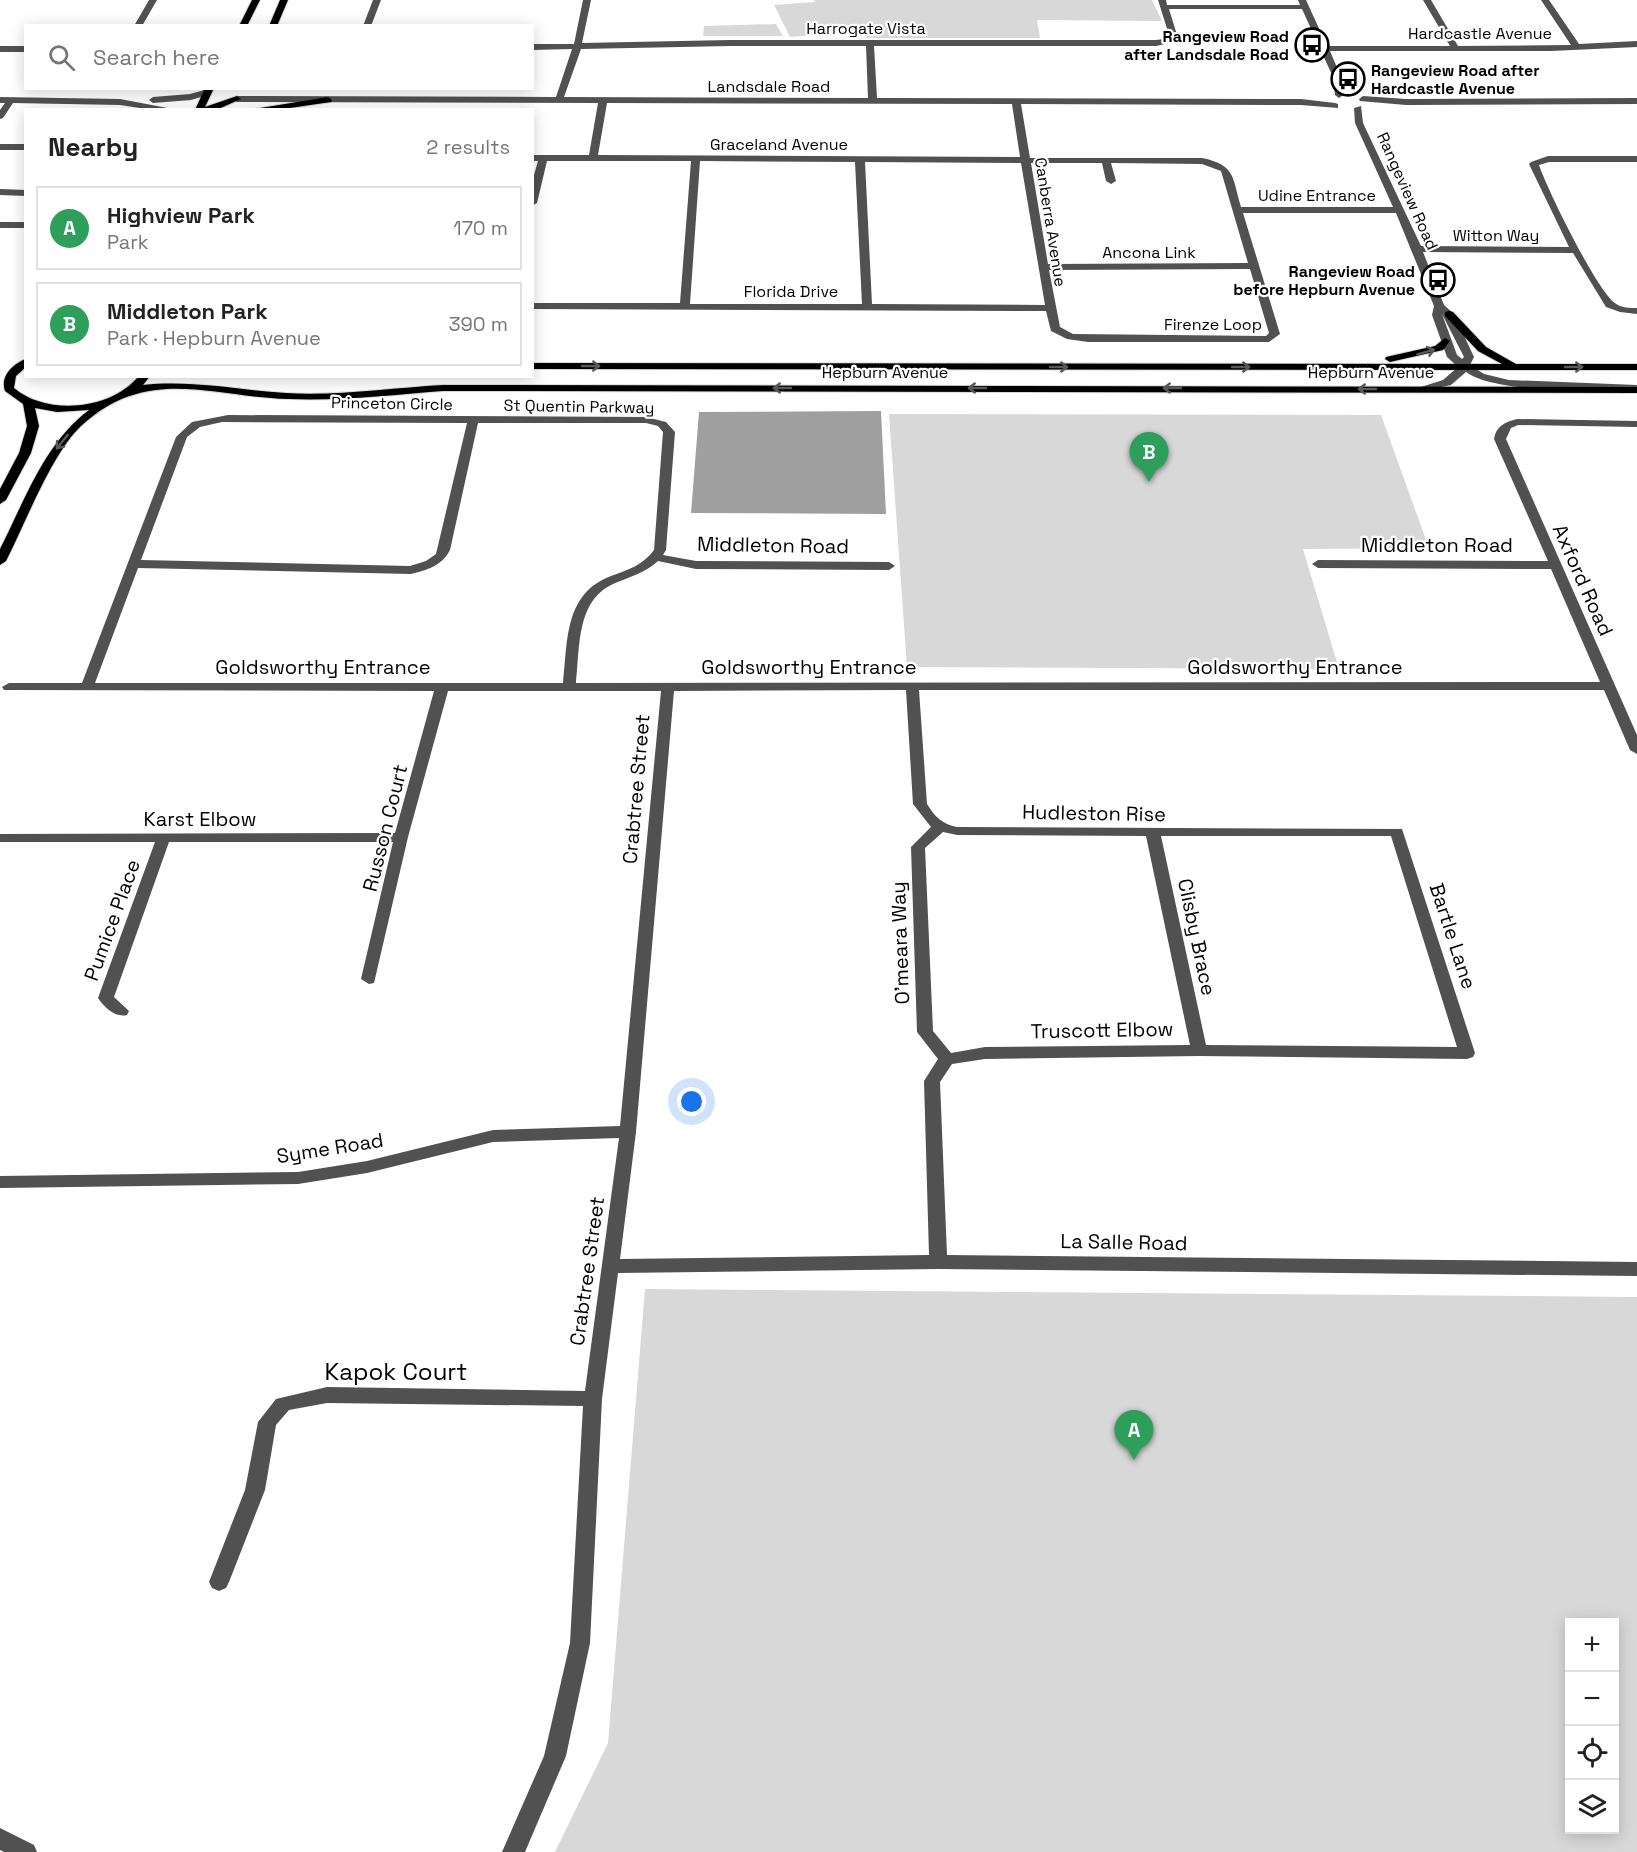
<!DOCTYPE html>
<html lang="en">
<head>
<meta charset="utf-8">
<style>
  body { margin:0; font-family:"Space Grotesk",sans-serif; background:#f2f2f2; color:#222 }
  .controls { position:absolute; right:18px; bottom:18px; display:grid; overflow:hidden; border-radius:0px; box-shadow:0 3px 15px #0003 }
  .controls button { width:54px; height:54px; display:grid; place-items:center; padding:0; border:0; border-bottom:2px solid #e0e0e0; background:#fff; color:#222; font:30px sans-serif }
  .you { position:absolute; left:692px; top:1102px; width:21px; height:21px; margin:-15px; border:4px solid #fff; border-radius:50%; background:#1a73e8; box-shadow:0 0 0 9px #1a73e833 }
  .badge { display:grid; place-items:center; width:39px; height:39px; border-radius:50%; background:#000; color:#fff; font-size:20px; font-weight:700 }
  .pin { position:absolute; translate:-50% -50px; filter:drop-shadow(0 2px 3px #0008) }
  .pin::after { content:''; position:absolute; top:32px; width:21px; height:18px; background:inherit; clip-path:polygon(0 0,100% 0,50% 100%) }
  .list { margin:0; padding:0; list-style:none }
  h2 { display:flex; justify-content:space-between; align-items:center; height:78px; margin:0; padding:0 24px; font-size:26px }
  h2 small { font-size:20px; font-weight:400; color:#767676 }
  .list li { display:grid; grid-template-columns:39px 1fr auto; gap:18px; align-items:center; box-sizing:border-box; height:84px; margin:0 12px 12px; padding:0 12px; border:2px solid #e0e0e0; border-radius:0px }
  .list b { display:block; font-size:22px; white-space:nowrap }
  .list p { margin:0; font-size:20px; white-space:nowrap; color:#767676 }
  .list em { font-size:20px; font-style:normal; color:#767676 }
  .icon { flex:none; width:33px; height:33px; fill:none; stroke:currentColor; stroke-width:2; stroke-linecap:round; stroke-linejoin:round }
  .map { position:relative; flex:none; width:1637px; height:1852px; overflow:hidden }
  .search { position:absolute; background:#fff; box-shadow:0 3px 15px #0003; left:24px; top:24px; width:510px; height:66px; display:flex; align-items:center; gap:15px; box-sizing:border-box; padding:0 21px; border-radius:0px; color:#767676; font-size:22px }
  .panel { position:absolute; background:#fff; box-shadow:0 3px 15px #0003; left:24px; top:108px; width:510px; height:270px; border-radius:0px }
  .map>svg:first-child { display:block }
  .green { fill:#d8d8d8; fill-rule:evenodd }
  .water { fill:#9f9f9f }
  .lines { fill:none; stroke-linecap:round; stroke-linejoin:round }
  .major-casing { stroke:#dbdbdb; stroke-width:2 }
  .minor { fill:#515151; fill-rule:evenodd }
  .major { fill:#000; fill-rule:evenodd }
  .oneway { stroke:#595959 }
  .labels { text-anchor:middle; stroke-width:4.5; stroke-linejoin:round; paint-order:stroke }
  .far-street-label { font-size:16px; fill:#000; stroke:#fff }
  .far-poi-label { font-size:16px; font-weight:bold; fill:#000; stroke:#fff; text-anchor:end }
  .street-label { font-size:20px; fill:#000; stroke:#fff }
  .near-street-label { font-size:24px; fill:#000; stroke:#fff }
</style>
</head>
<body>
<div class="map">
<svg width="1637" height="1852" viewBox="0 0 1637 1852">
  <rect width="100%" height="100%" fill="#fff"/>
  <g class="green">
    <polygon points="814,0 1152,0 1162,21 1037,20 1040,38 867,38 862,31 790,37 774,5 815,2"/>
    <polygon points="776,24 783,36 703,36 704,26"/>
    <polygon points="889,414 1381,415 1429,548 1303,549 1339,669 907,667"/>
    <path d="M645 1289 1637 1297V1852H555L608 1743ZM1570 1622H1614V1830H1570Z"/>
  </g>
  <polygon class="water" points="881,411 886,514 691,513 699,412"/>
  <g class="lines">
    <defs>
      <g id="major">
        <polygon points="252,0 260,0 247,26 239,26"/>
        <polygon points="280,0 288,0 277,26 269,26"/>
        <polygon points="205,88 214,88 205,107 237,96 241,99 216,110 195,110"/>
        <polygon points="328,97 332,100 331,102 276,110 248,110"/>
        <polygon points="1449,311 1453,312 1486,347 1516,364 1637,364 1637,370 532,369 532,363 1502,364 1478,351 1445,316 1445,312"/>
        <polygon points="1445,338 1450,341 1443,350 1390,362 1385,359 1386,357 1435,346"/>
        <path d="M26 359V367L16 376 14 388C47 416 111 410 139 376H150L143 385C194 380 236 390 286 393 338 396 391 388 443 385L1637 387V393L443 391C392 395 340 401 288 399 210 397 148 365 81 426 52 453 25 524 6 561L0 565V549C25 500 44 444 89 410L57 412 35 408 39 426 31 453 6 500 0 504V489L19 453 27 426 23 404 5 391C0 377 12 364 26 359Z"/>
      </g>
    </defs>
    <use href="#major" class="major-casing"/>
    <g class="minor">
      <polygon points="149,0 157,0 142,26 134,26"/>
      <polygon points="373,0 381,0 371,26 363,26"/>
      <path d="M583 0H591L582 43 730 40H1156L1164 39 1169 35 1158 0H1166L1167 5H1300L1298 0H1306L1327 46H1450L1423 0H1431L1458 46 1571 45 1541 0H1549L1579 44 1637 41V47L1551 51H1330L1341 77 1343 95 1339 98 1335 95 1333 77 1302 9H1169L1177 35 1170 43 1156 46H874L877 98 1301 99 1335 103 1338 104V108L1301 105 1021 104 1030 158H1202C1236 165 1232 177 1241 207H1393L1355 123 1354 108 1361 106 1363 123 1421 246 1569 247 1529 164 1531 162 1548 156H1637V162H1549L1539 165C1547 189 1597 291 1615 303 1621 308 1630 308 1637 308V314L1620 312 1606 307 1573 253 1423 252 1444 305 1454 314 1474 357 1470 365 1484 374 1509 380 1637 385V391C1596 390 1496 394 1466 372L1451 385 1421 391V387L1443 380 1458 367 1447 357 1432 315 1434 306 1396 213H1243L1280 334 1269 342H1088L1067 339 1051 331 1046 311 532 309V303H680L691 161H547L537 203 532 206V182L538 161H532V155H589L598 103 237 102 233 99 237 96 556 97 572 49 532 50V44H574ZM730 46H866L868 98 564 97 581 49ZM607 103 1012 104 1020 157 598 155ZM700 161 855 162 862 304H690ZM865 162 1021 163 1045 305 872 304ZM1031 163H1102L1106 181 1111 184 1116 181 1111 163 1202 164 1221 171 1248 263 1048 264ZM1250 269 1269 333 1266 336 1073 334 1060 327 1049 270ZM1442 314 1464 357 1462 359 1457 355Z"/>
      <rect x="0" y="46" width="26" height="6"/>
      <polygon points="208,89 211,90 211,94 191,100 153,103 149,100 153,97 190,94"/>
      <polygon points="1363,96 1406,99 1637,98 1637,104 1406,105 1360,101 1359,99"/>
      <polygon points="0,97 120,99 178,110 153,110 120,105 13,103 3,118 0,119 0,110 5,103 0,103"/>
      <rect x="0" y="144" width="26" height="6"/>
      <polygon points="0,189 26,190 26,196 0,195"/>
      <rect x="0" y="222" width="26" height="6"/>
      <path d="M228 415 646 417 666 422 675 432 666 550 663 555 696 561 889 562 895 566 889 570 696 569 658 561C645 573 629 577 613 584 576 601 580 648 576 683L1600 682 1551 569 1318 568 1312 564 1318 560 1548 561 1494 439C1496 426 1505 422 1517 419L1637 421V427L1518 425 1511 428 1506 439 1637 735V754L1630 750 1604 690H919L927 804C935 817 942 824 957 827L1402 829 1475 1053 1473 1057 1467 1059 1199 1056 985 1059 952 1064 940 1082 947 1255 1637 1262V1276L938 1269 618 1273 602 1399 590 1643 566 1756 525 1852H502L544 1756 570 1643 583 1406 327 1403 289 1410 276 1425 265 1490 229 1582 226 1588 219 1591 212 1588 209 1582 245 1490 258 1422 276 1399 327 1387 585 1391 619 1138 493 1142 367 1173 298 1184 0 1188V1176L298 1172 367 1161 493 1130 620 1126 661 691H448L408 837 374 983 369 984 361 979 393 842H169L114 997 129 1011 127 1015C115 1018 104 1007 98 998L155 842H0V834L395 833 434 691 4 690 2 687 9 683H82L176 437 192 422ZM222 422 467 423 436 554 426 561 410 566 141 560 187 437 200 427ZM478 423H646L658 426 663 432 654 550C643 565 628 570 611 576 564 594 568 640 563 683H95L138 568 411 574C427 570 442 566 450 550ZM906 690 913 804 931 827 911 847 917 1032 938 1059 924 1081 929 1255 620 1259 636 1132 674 691ZM943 832 957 835 1146 836 1190 1045 985 1047 951 1053 933 1031 925 848ZM1161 836H1391L1457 1047 1206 1045Z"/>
      <polygon points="0,1828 34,1845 37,1852 4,1852 0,1850"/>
    </g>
    <use href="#major" class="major"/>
  </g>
  <defs><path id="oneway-shaft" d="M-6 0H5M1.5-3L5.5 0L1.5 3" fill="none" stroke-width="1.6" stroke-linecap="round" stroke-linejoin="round" transform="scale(1.5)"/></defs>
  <g class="oneway">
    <use href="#oneway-shaft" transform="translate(1426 352) rotate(-16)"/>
    <use href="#oneway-shaft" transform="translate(591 366)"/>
    <use href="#oneway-shaft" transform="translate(1059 367)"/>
    <use href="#oneway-shaft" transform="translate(1241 367)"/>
    <use href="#oneway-shaft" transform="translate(1574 367)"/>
    <use href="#oneway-shaft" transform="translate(782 388) rotate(-180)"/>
    <use href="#oneway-shaft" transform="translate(977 388) rotate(-180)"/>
    <use href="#oneway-shaft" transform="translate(1172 388) rotate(-180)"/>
    <use href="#oneway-shaft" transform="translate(1367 389) rotate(-180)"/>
    <use href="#oneway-shaft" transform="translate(62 442) rotate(129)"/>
  </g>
  <defs>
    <symbol id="bus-ring" viewBox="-11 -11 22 22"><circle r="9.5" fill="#fff" stroke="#000" stroke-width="1.5"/><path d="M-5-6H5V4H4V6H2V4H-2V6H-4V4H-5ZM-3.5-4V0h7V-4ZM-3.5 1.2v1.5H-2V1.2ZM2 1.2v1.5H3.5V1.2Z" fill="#000"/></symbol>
  </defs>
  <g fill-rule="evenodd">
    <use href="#bus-ring" x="1293" y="26" width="38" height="38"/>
    <use href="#bus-ring" x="1329" y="60" width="38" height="38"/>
    <use href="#bus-ring" x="1419" y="261" width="38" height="38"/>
  </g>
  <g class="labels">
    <g class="far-street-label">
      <text x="866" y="34">Harrogate Vista</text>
      <text x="1480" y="39">Hardcastle Avenue</text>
      <text x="769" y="92">Landsdale Road</text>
      <text x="779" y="150">Graceland Avenue</text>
      <text transform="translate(1408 191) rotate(66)" y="6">Rangeview Road</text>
      <text x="1317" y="201">Udine Entrance</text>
      <text transform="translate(1051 222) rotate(81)" y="6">Canberra Avenue</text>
      <text x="1496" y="241">Witton Way</text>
      <text x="1149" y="258">Ancona Link</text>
      <text x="791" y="297">Florida Drive</text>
      <text x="1213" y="330">Firenze Loop</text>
      <text x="885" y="378">Hepburn Avenue</text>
      <text x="1371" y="378">Hepburn Avenue</text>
      <text transform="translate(392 403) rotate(1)" y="6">Princeton Circle</text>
      <text transform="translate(579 406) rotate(1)" y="6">St Quentin Parkway</text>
    </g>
    <g class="far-poi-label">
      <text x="1289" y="42">Rangeview Road<tspan x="1289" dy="18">after Landsdale Road</tspan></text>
      <text x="1371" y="76" text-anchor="start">Rangeview Road after<tspan x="1371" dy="18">Hardcastle Avenue</tspan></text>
      <text x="1415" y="277">Rangeview Road<tspan x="1415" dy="18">before Hepburn Avenue</tspan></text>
    </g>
    <g class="street-label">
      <text transform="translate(773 545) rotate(1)" y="7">Middleton Road</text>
      <text x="1437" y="552">Middleton Road</text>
      <text transform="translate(1583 580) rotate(66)" y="7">Axford Road</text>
      <text x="323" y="674">Goldsworthy Entrance</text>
      <text x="809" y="674">Goldsworthy Entrance</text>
      <text x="1295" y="674">Goldsworthy Entrance</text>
      <text transform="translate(636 789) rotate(-85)" y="7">Crabtree Street</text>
      <text transform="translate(1094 813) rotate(1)" y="7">Hudleston Rise</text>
      <text x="200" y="826">Karst Elbow</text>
      <text transform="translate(385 828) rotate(-76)" y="7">Russon Court</text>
      <text transform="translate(112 920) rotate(-70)" y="7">Pumice Place</text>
      <text transform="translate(1453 936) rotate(72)" y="7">Bartle Lane</text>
      <text transform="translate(1197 937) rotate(78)" y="7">Clisby Brace</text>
      <text transform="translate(900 943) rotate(-92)" y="7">O'meara Way</text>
      <text transform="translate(1102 1030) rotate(-1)" y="7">Truscott Elbow</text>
      <text transform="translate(330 1148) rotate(-9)" y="7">Syme Road</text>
      <text transform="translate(1124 1242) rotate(1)" y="7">La Salle Road</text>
      <text transform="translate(587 1271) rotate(-82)" y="7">Crabtree Street</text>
    </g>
    <g class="near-street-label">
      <text x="396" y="1380">Kapok Court</text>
    </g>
  </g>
</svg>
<div class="controls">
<button>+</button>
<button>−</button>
<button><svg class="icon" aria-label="locate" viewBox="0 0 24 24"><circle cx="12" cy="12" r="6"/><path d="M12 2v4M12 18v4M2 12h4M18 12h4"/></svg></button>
<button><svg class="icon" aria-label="layers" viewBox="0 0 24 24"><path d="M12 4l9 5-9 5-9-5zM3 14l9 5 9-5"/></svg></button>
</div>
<div class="you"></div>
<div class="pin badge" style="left:1134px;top:1460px;background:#2e9e5b">A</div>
<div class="pin badge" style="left:1149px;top:482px;background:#2e9e5b">B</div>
<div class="search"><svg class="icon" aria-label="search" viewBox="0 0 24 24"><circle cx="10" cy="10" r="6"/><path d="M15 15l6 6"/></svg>Search here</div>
<section class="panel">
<h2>Nearby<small>2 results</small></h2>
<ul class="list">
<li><span class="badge" style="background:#2e9e5b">A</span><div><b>Highview Park</b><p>Park</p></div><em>170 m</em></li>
<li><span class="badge" style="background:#2e9e5b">B</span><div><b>Middleton Park</b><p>Park · Hepburn Avenue</p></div><em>390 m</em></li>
</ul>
</section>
</div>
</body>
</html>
